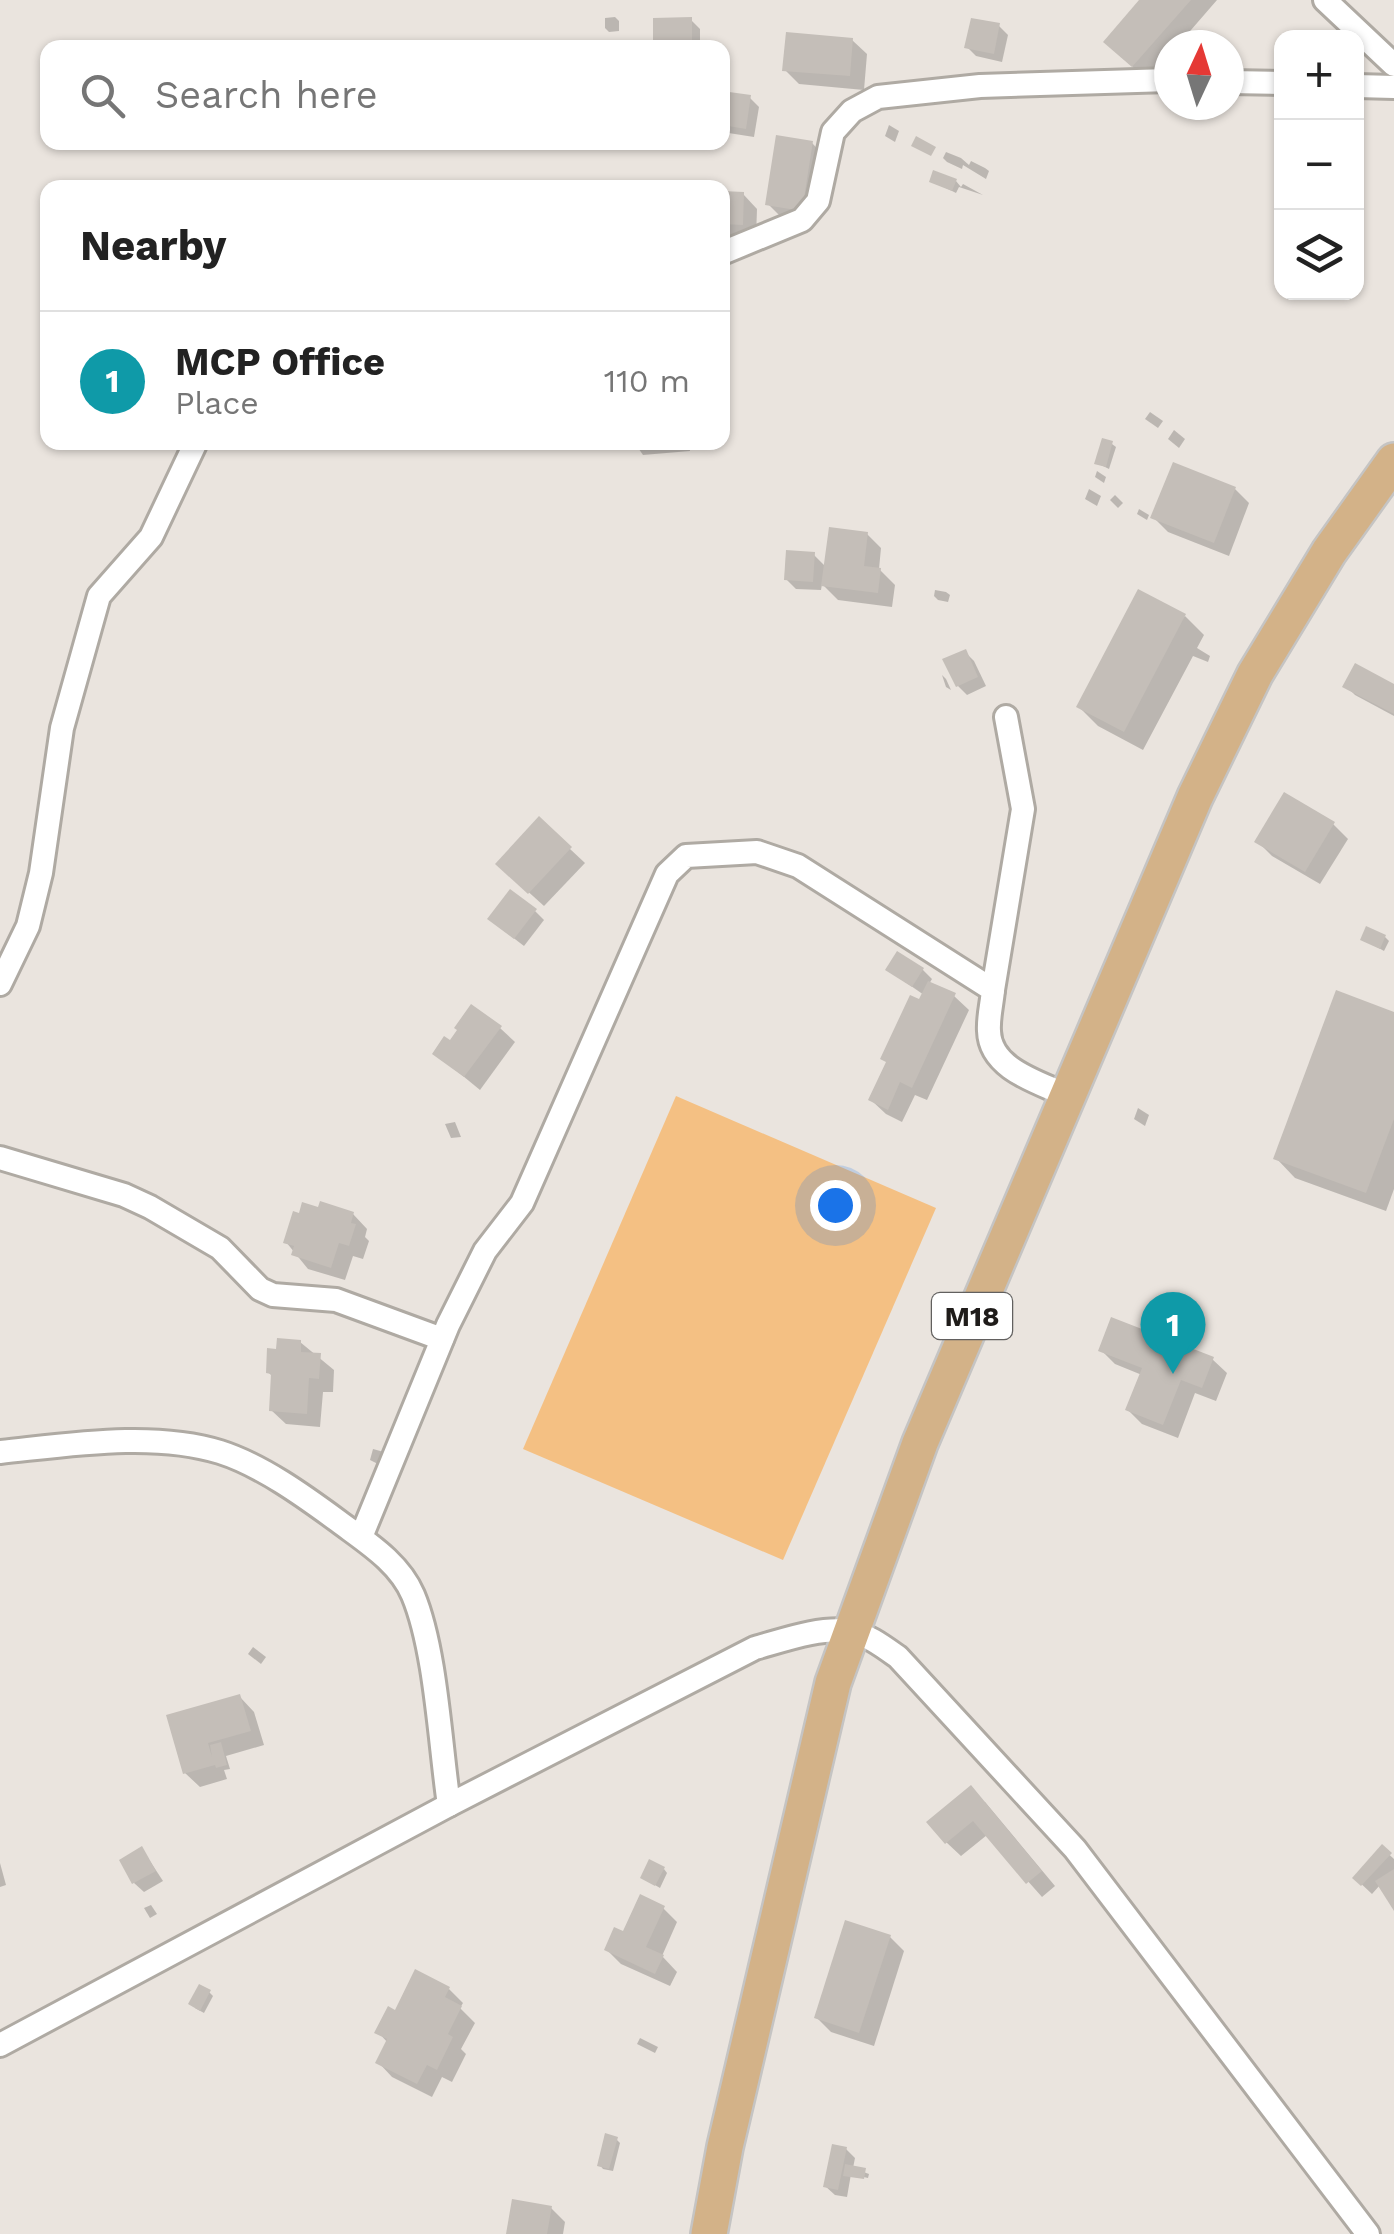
<!DOCTYPE html>
<html lang="en">
<head>
<meta charset="utf-8">
<style>
  body { margin:0; font-family:"Work Sans",sans-serif; background:#f2f2f2; color:#222 }
  .controls { position:absolute; right:30px; top:30px; display:grid; overflow:hidden; border-radius:20px; box-shadow:0 2px 8px #0004 }
  .controls button { width:90px; height:90px; display:grid; place-items:center; padding:0; border:0; border-bottom:2px solid #e0e0e0; background:#fff; color:#222; font:50px sans-serif }
  .compass { position:absolute; left:1154px; top:30px; width:90px; height:90px; border-radius:50%; background:#fff; box-shadow:0 2px 8px #0004; rotate:4deg }
  .you { position:absolute; left:835px; top:1205px; width:35px; height:35px; margin:-25px; border:8px solid #fff; border-radius:50%; background:#1a73e8; box-shadow:0 0 0 15px #1a73e833 }
  .badge { display:grid; place-items:center; width:65px; height:65px; border-radius:50%; background:#111827; color:#fff; font-size:32px; font-weight:700 }
  .pin { position:absolute; translate:-50% -82px; filter:drop-shadow(0 2px 5px #0008) }
  .pin::after { content:''; position:absolute; top:52px; width:35px; height:30px; background:inherit; clip-path:polygon(0 0,100% 0,50% 100%) }
  .list { margin:0; padding:0; list-style:none }
  h2 { display:flex; justify-content:space-between; align-items:center; height:130px; margin:0; padding:0 40px; font-size:42px }
  h2 small { font-size:32px; font-weight:400; color:#767676 }
  .list li { display:grid; grid-template-columns:65px 1fr auto; gap:30px; align-items:center; box-sizing:border-box; height:140px; padding:0 40px; border-top:2px solid #e0e0e0 }
  .list b { display:block; font-size:38px; white-space:nowrap }
  .list p { margin:0; font-size:32px; white-space:nowrap; color:#767676 }
  .list em { font-size:32px; font-style:normal; color:#767676 }
  .icon { flex:none; width:55px; height:55px; fill:none; stroke:currentColor; stroke-width:2; stroke-linecap:round; stroke-linejoin:round }
  .map { position:relative; flex:none; width:1394px; height:2234px; overflow:hidden }
  .search { position:absolute; background:#fff; box-shadow:0 2px 8px #0004; left:40px; top:40px; width:690px; height:110px; display:flex; align-items:center; gap:25px; box-sizing:border-box; padding:0 35px; border-radius:20px; color:#767676; font-size:38px }
  .panel { position:absolute; background:#fff; box-shadow:0 2px 8px #0004; left:40px; top:180px; width:690px; height:270px; border-radius:20px }
  .map>svg:first-child { display:block }
  .pitch { fill:#f4c083 }
  .shadow { fill:#0003 }
  .building { fill:#c4beb8 }
  .lines { fill:none; stroke-linecap:round; stroke-linejoin:round }
  .minor-casing { stroke:#afaaa3; stroke-width:28 }
  .primary-casing { stroke:#c5c4c3; stroke-width:40 }
  .minor { stroke:#fff; stroke-width:22 }
  .primary { stroke:#d3b288; stroke-width:35 }
  .labels { text-anchor:middle; stroke-width:8; stroke-linejoin:round; paint-order:stroke }
  .shield { fill:#fff; stroke:#62605f; stroke-width:2.5 }
  .shield-label { font-size:28px; font-weight:bold; fill:#1f1c1a }
</style>
</head>
<body>
<div class="map">
<svg width="1394" height="2234" viewBox="0 0 1394 2234">
  <rect width="100%" height="100%" fill="#eae4de"/>
  <polygon class="pitch" points="676,1096 936,1208 783,1560 523,1449"/>
  <g class="shadow">
    <polygon points="1143,0 1217,0 1178,45 1169,45 1169,55 1147,79 1120,56"/>
    <polygon points="615,17 619,21 619,31 609,32 605,28 605,18"/>
    <polygon points="691,20 700,29 700,48 656,48"/>
    <polygon points="999,26 1008,35 1002,62 976,56 967,47"/>
    <polygon points="852,40 867,54 864,90 799,84 785,70"/>
    <polygon points="722,94 750,98 759,107 754,137 722,132"/>
    <polygon points="889,125 899,131 895,142 885,136"/>
    <polygon points="812,143 826,158 816,224 783,219 768,204"/>
    <polygon points="946,152 961,158 969,165 971,161 985,168 989,171 986,179 963,165 962,169 947,162 943,158"/>
    <polygon points="932,181 956,181 961,187 963,184 983,195 959,187 956,193"/>
    <polygon points="722,193 743,194 757,209 756,238 722,237"/>
    <polygon points="1150,412 1163,421 1158,428 1145,419"/>
    <polygon points="1174,430 1185,439 1179,448 1168,439"/>
    <polygon points="634,442 689,442 690,451 643,455"/>
    <polygon points="1112,444 1116,447 1109,469 1097,463"/>
    <polygon points="1097,471 1106,477 1104,483 1095,477"/>
    <polygon points="1089,489 1101,496 1097,506 1085,499"/>
    <polygon points="1235,489 1249,503 1229,556 1168,532 1153,517"/>
    <polygon points="1115,495 1123,503 1118,508 1110,500"/>
    <polygon points="1139,509 1149,515 1147,520 1137,514"/>
    <polygon points="867,534 881,548 879,569 895,585 892,607 838,600 822,584 821,590 796,589 786,579 814,555 826,567"/>
    <polygon points="935,590 946,592 950,595 948,602 938,600 934,596"/>
    <polygon points="1185,616 1204,635 1197,648 1210,656 1208,662 1193,656 1143,750 1098,726 1079,707"/>
    <polygon points="965,652 974,661 986,686 967,695 958,686"/>
    <polygon points="942,675 946,679 951,690 946,687"/>
    <polygon points="1346,686 1394,687 1394,716 1355,695"/>
    <polygon points="539,820 585,863 544,906 513,878"/>
    <polygon points="1333,824 1348,839 1320,884 1272,856 1257,841"/>
    <polygon points="535,911 544,920 524,946 499,927"/>
    <polygon points="1385,937 1389,941 1384,951 1363,939"/>
    <polygon points="888,970 923,970 932,979 929,984 954,996 969,1010 927,1100 915,1095 902,1122 886,1114 871,1100 924,995"/>
    <polygon points="1394,1014 1394,1189 1386,1211 1295,1178 1276,1158"/>
    <polygon points="500,1028 515,1042 480,1090 435,1053"/>
    <polygon points="1138,1108 1149,1115 1145,1126 1134,1119"/>
    <polygon points="455,1122 461,1137 451,1138 445,1124"/>
    <polygon points="353,1214 367,1229 365,1237 369,1241 363,1259 353,1256 345,1280 308,1269 286,1242"/>
    <polygon points="300,1342 334,1370 333,1392 323,1392 320,1427 286,1424 271,1410 273,1377 268,1372"/>
    <polygon points="1101,1350 1212,1359 1227,1373 1216,1401 1195,1393 1178,1438 1142,1424 1128,1410 1142,1375 1115,1364"/>
    <polygon points="373,1449 384,1452 384,1467 370,1460"/>
    <polygon points="253,1647 266,1657 261,1664 248,1654"/>
    <polygon points="240,1697 254,1712 264,1745 226,1756 230,1769 224,1770 227,1779 200,1787 185,1773"/>
    <polygon points="985,1802 1055,1886 1042,1897 987,1835 961,1856 946,1842"/>
    <polygon points="1382,1848 1394,1859 1394,1907 1380,1885 1372,1894 1355,1878"/>
    <polygon points="142,1849 163,1881 144,1892 134,1883"/>
    <polygon points="0,1863 6,1885 0,1887"/>
    <polygon points="664,1869 667,1873 660,1888 643,1878"/>
    <polygon points="151,1905 157,1914 150,1918 144,1908"/>
    <polygon points="663,1908 677,1922 662,1956 677,1972 670,1986 621,1964 607,1950"/>
    <polygon points="890,1937 904,1951 874,2046 831,2032 816,2017"/>
    <polygon points="449,1989 463,2003 460,2008 475,2023 461,2049 466,2054 452,2082 442,2077 432,2097 392,2077 378,2062 388,2043 378,2032 396,2013"/>
    <polygon points="209,1992 213,1996 204,2013 195,2008"/>
    <polygon points="640,2038 658,2047 655,2053 637,2044"/>
    <polygon points="616,2139 620,2143 613,2171 603,2169 600,2165"/>
    <polygon points="846,2149 855,2158 853,2168 869,2174 868,2178 851,2174 847,2197 835,2195 825,2186"/>
    <polygon points="551,2208 565,2222 563,2234 509,2234"/>
  </g>
  <g class="building">
    <polygon points="1139,0 1191,0 1132,67 1103,42"/>
    <polygon points="692,17 692,48 653,48 653,18"/>
    <polygon points="971,18 1000,23 994,54 964,48"/>
    <polygon points="786,32 853,38 850,76 782,71"/>
    <polygon points="722,91 751,95 746,129 722,125"/>
    <polygon points="776,135 813,141 802,211 765,205"/>
    <polygon points="916,136 936,147 931,156 911,146"/>
    <polygon points="933,170 957,179 952,191 929,182"/>
    <polygon points="722,191 744,192 743,225 722,224"/>
    <polygon points="1102,438 1113,441 1106,467 1094,464"/>
    <polygon points="1173,462 1236,487 1214,543 1150,518"/>
    <polygon points="829,527 868,532 864,566 881,568 878,593 821,586"/>
    <polygon points="786,550 815,552 813,582 784,580"/>
    <polygon points="1138,589 1186,614 1124,732 1076,707"/>
    <polygon points="966,649 978,677 956,687 942,659"/>
    <polygon points="1355,663 1394,684 1394,714 1342,687"/>
    <polygon points="1284,792 1335,822 1305,872 1254,842"/>
    <polygon points="539,816 572,847 528,894 495,864"/>
    <polygon points="510,889 537,909 514,939 487,919"/>
    <polygon points="1366,926 1386,935 1380,949 1360,940"/>
    <polygon points="897,951 924,968 912,987 885,970"/>
    <polygon points="928,981 956,993 912,1088 900,1082 888,1110 868,1100 886,1062 880,1059 910,995 919,999"/>
    <polygon points="1336,990 1394,1012 1394,1119 1366,1193 1273,1159"/>
    <polygon points="471,1004 502,1026 464,1077 432,1054 444,1036 450,1040 457,1030 454,1028"/>
    <polygon points="320,1201 354,1212 351,1223 356,1224 349,1246 339,1243 331,1268 291,1255 294,1246 283,1243 293,1211 299,1213 302,1202 318,1207"/>
    <polygon points="1111,1317 1214,1357 1202,1388 1181,1380 1163,1425 1125,1410 1142,1368 1098,1351"/>
    <polygon points="277,1338 301,1340 301,1352 321,1353 319,1379 309,1378 307,1414 269,1411 271,1374 266,1373 267,1348 276,1349"/>
    <polygon points="240,1694 251,1731 208,1743 212,1757 210,1745 221,1742 227,1765 216,1768 215,1765 183,1774 166,1715"/>
    <polygon points="971,1785 1042,1871 1026,1884 973,1821 945,1844 926,1822"/>
    <polygon points="1382,1844 1392,1853 1361,1886 1352,1878"/>
    <polygon points="142,1846 156,1871 132,1884 119,1860"/>
    <polygon points="649,1859 665,1867 655,1886 640,1878"/>
    <polygon points="1394,1869 1394,1911 1375,1881"/>
    <polygon points="640,1894 665,1906 646,1947 664,1955 655,1974 604,1950 614,1927 623,1931"/>
    <polygon points="845,1920 891,1935 859,2033 814,2018"/>
    <polygon points="415,1969 450,1987 445,1997 462,2006 448,2034 453,2037 437,2070 427,2065 417,2084 375,2063 387,2039 374,2033 388,2006 395,2010"/>
    <polygon points="199,1984 211,1990 200,2011 188,2004"/>
    <polygon points="605,2133 618,2137 609,2169 597,2166"/>
    <polygon points="832,2144 847,2147 838,2190 823,2187"/>
    <polygon points="845,2164 866,2168 864,2179 843,2176"/>
    <polygon points="512,2199 552,2206 547,2234 506,2234"/>
  </g>
  <g class="lines">
    <defs>
      <g id="minor">
        <polyline points="1325,0 1394,65"/>
        <polyline points="1229,82 1282,83"/>
        <polyline points="1356,86 1394,87"/>
        <polyline points="722,253 802,220 818,201 833,132 852,111 878,97 980,86 1169,80"/>
        <polyline points="0,984 28,926 41,873 62,728 99,596 151,537 196,442"/>
        <polyline points="993,990 1023,809 1006,717"/>
        <polyline points="0,1158 124,1195 150,1207 220,1248 260,1289 273,1295 336,1300 442,1339"/>
        <path d="M0 1452C68 1445 153 1431 220 1452 261 1465 304 1496 338 1521 366 1542 399 1562 413 1595 436 1650 440 1744 449 1805"/>
        <path d="M361 1537 448 1325 485 1251 522 1203 667 874 686 856 757 852 798 866 993 990C992 1003 988 1018 989 1031 990 1069 1038 1082 1066 1095"/>
        <path d="M0 2045 449 1805 755 1648C784 1640 819 1627 849 1631 867 1634 884 1647 898 1657L1075 1849 1368 2234"/>
      </g>
      <polyline id="primary" points="709,2234 725,2147 833,1683 920,1443 1195,797 1255,674 1329,552 1394,461"/>
    </defs>
    <use href="#minor" class="minor-casing"/>
    <use href="#primary" class="primary-casing"/>
    <use href="#minor" class="minor"/>
    <use href="#primary" class="primary"/>
  </g>
  <g class="labels">
    <rect class="shield" x="932" y="1293" width="80" height="46" rx="8"/>
    <g class="shield-label">
      <text x="972" y="1326">M18</text>
    </g>
  </g>
</svg>
<div class="controls">
<button>+</button>
<button>−</button>
<button><svg class="icon" aria-label="layers" viewBox="0 0 24 24"><path d="M12 4l9 5-9 5-9-5zM3 14l9 5 9-5"/></svg></button>
</div>
<svg class="compass" viewBox="-18 -18 36 36"><path d="M0-13l5 13h-10z" fill="#e53935"/><path d="M0 13l5-13h-10z" fill="#767676"/></svg>
<div class="you"></div>
<div class="pin badge" style="left:1173px;top:1374px;background:#0f9aa8">1</div>
<div class="search"><svg class="icon" aria-label="search" viewBox="0 0 24 24"><circle cx="10" cy="10" r="6"/><path d="M15 15l6 6"/></svg>Search here</div>
<section class="panel">
<h2>Nearby<small></small></h2>
<ul class="list">
<li><span class="badge" style="background:#0f9aa8">1</span><div><b>MCP Office</b><p>Place</p></div><em>110 m</em></li>
</ul>
</section>
</div>
</body>
</html>
